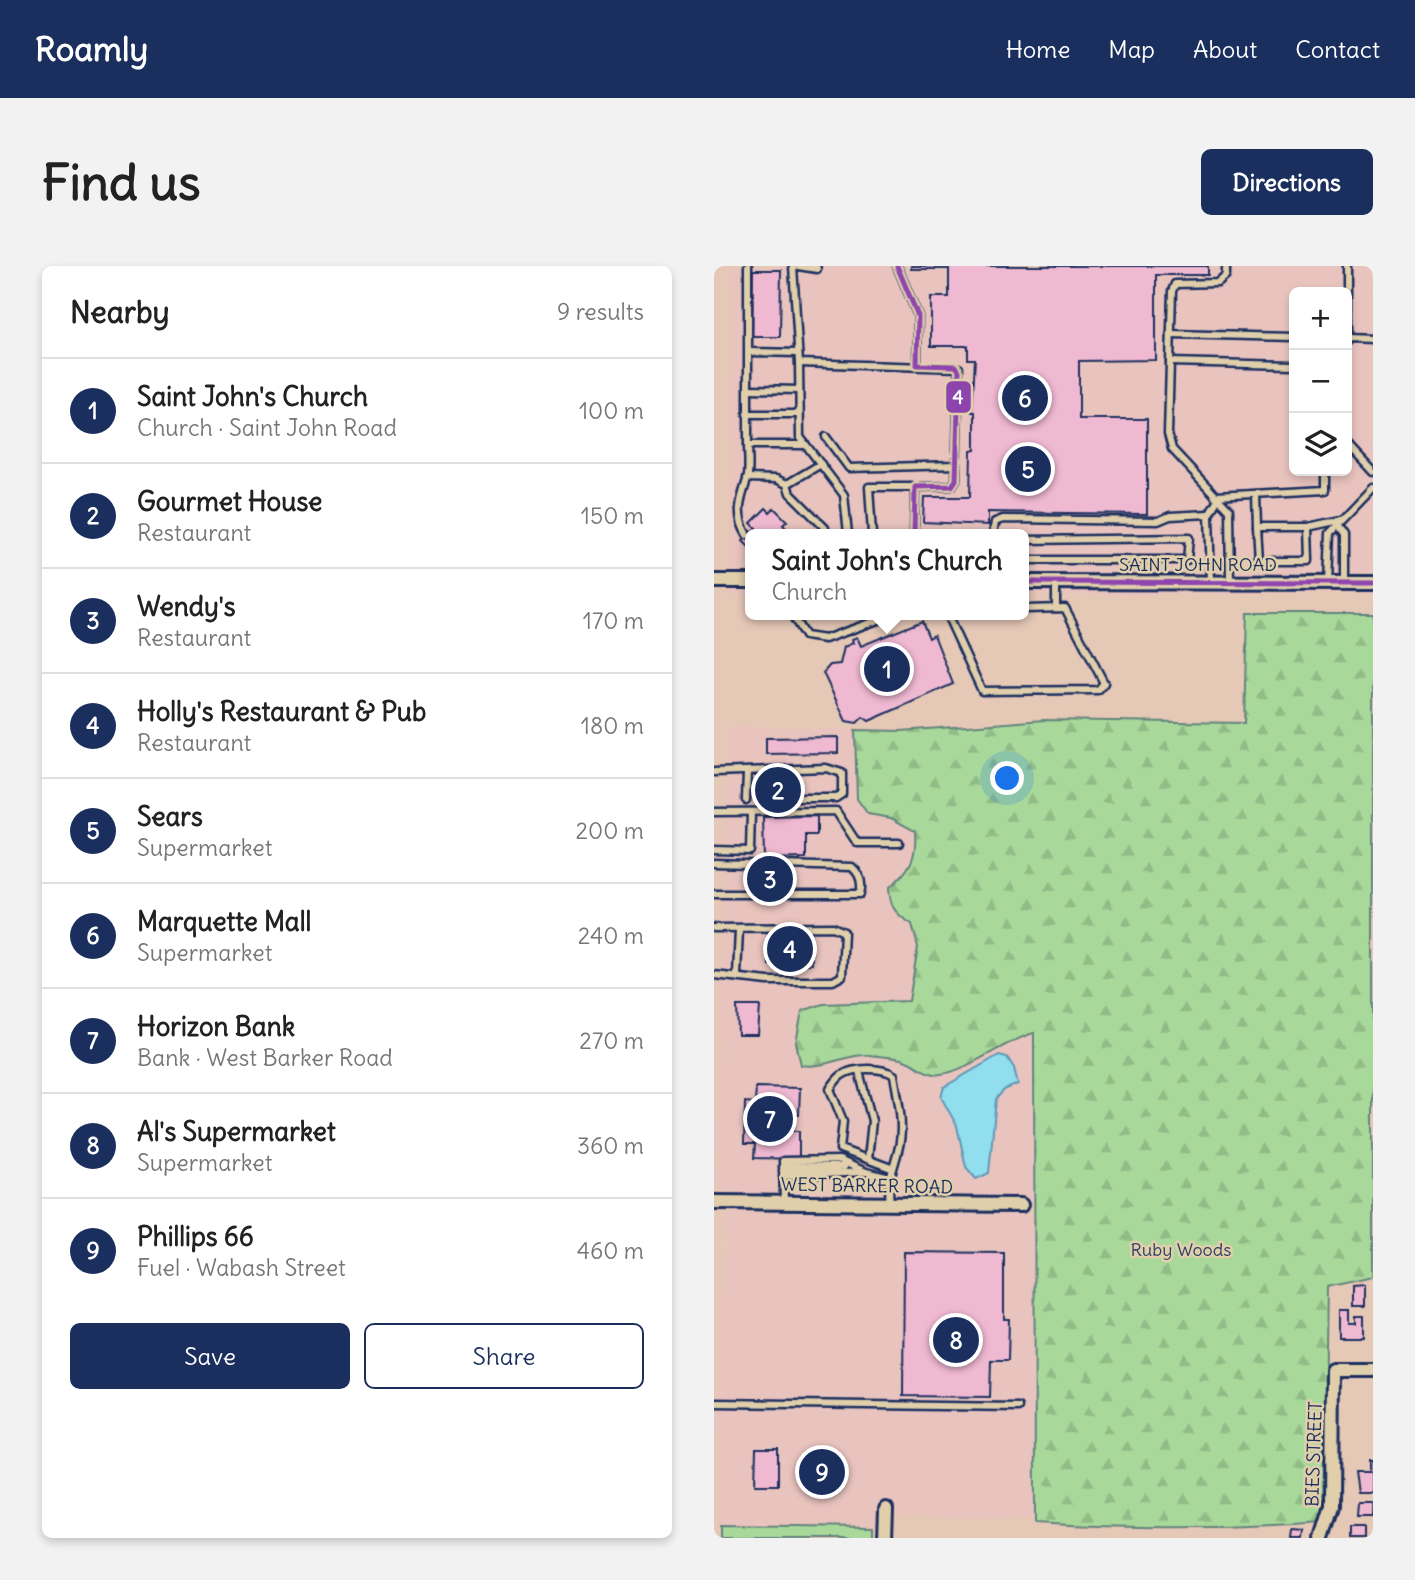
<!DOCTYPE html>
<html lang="en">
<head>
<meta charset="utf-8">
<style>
  body { margin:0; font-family:Delius,sans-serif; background:#f2f2f2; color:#222 }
  .controls { position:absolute; right:21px; top:21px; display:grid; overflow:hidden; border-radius:10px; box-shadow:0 4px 10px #0003 }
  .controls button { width:63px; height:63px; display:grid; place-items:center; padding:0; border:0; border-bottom:2px solid #e0e0e0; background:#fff; color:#222; font:35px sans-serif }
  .you { position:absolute; left:294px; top:513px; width:24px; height:24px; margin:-18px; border:5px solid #fff; border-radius:50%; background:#1a73e8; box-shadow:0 0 0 10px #1a73e833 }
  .badge { display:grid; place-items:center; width:46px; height:46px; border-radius:50%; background:#1b2f5e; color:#fff; font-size:23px; font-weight:700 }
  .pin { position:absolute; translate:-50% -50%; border:4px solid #fff; box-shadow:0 2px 7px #0006 }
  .popup { position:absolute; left:31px; top:263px; width:284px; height:91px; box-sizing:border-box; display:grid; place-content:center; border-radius:10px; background:#fff; filter:drop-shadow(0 2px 5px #0005); font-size:23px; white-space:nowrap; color:#767676 }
  .popup b { font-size:26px; color:#222 }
  .popup::after { content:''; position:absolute; left:50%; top:100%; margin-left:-14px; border:14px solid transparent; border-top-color:#fff }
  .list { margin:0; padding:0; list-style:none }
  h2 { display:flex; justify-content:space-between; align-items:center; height:91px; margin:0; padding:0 28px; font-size:30px }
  h2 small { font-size:23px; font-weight:400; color:#767676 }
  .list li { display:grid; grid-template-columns:46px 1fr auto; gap:21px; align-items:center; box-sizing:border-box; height:105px; padding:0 28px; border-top:2px solid #e0e0e0 }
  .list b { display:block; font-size:26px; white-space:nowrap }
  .list p { margin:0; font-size:23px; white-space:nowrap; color:#767676 }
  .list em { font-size:23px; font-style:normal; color:#767676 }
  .actions { display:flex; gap:14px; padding:21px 28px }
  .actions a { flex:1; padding:16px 0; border:2px solid #1b2f5e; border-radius:10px; text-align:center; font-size:24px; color:#1b2f5e }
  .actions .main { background:#1b2f5e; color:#fff }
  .icon { flex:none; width:38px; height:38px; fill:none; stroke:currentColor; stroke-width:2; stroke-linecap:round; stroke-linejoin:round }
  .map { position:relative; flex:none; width:659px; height:1272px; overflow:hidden; border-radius:10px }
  header { display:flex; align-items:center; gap:42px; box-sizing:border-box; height:98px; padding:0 35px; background:#1b2f5e; color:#fff }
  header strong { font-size:33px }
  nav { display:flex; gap:38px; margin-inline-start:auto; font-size:24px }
  .intro { display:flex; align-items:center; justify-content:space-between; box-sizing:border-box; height:168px; padding:0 42px }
  h1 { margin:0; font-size:49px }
  .button { padding:18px 32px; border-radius:10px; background:#1b2f5e; color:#fff; font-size:24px; font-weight:700 }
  main { display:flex; gap:42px; padding:0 42px }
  aside { flex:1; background:#fff; border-radius:10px; box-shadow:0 4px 10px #0003 }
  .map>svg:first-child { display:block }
  .built { fill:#e9c4bf; fill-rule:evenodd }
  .grass { fill:#a9d99a; stroke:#62847c; stroke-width:2 }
  .forest { fill:url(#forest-firs); stroke:#62847c; stroke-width:2 }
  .water { fill:#90deee; stroke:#6198b4; stroke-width:2 }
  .building { fill:#f0b9d2; stroke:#1b2f5e; stroke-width:2 }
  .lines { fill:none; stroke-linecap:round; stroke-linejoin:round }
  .service-casing { stroke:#1b2f5e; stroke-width:11 }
  .minor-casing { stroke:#1b2f5e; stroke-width:18 }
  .service { stroke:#e1cfac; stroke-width:6 }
  .minor { stroke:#e1cfac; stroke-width:12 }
  .bus-1-casing { stroke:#e1cfac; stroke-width:10 }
  .bus-1 { stroke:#8e44ad; stroke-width:5 }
  .labels { text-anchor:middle; stroke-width:5; stroke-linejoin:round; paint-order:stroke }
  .street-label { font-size:18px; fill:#1b2f5e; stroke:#e1cfac }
  .park-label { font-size:18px; fill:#294064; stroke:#e1cfac }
  .line-badge { stroke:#e1cfac; stroke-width:2.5 }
  .badge-label { font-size:19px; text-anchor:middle; font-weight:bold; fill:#fff }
</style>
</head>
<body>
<header>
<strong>Roamly</strong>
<nav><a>Home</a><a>Map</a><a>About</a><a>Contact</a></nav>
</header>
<div class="intro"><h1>Find us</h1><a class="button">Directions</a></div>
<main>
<aside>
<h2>Nearby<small>9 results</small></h2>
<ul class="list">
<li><span class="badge">1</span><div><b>Saint John's Church</b><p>Church · Saint John Road</p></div><em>100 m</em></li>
<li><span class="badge">2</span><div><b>Gourmet House</b><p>Restaurant</p></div><em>150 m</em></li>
<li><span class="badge">3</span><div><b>Wendy's</b><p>Restaurant</p></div><em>170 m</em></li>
<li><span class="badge">4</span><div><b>Holly's Restaurant &amp; Pub</b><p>Restaurant</p></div><em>180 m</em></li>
<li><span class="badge">5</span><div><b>Sears</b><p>Supermarket</p></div><em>200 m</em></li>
<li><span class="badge">6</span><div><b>Marquette Mall</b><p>Supermarket</p></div><em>240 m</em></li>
<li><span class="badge">7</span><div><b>Horizon Bank</b><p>Bank · West Barker Road</p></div><em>270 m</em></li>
<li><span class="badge">8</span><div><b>Al's Supermarket</b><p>Supermarket</p></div><em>360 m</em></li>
<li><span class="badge">9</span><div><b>Phillips 66</b><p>Fuel · Wabash Street</p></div><em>460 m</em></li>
</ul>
<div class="actions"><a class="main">Save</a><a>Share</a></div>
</aside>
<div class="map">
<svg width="659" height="1272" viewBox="0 0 659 1272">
  <defs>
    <pattern id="forest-firs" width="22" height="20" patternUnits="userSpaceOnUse" patternTransform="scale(1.75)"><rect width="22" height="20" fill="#a9d99a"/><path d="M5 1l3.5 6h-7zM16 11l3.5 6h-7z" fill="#91bb87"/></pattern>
  </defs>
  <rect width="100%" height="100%" fill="#e6c8b7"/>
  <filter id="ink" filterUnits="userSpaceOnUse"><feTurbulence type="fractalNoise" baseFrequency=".0143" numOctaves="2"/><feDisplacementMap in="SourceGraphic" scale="14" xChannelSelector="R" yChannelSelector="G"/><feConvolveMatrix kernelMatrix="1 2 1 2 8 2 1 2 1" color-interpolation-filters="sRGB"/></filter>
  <g filter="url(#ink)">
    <g class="built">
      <path d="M18 0H659V327L310 329V268H37L36 329H17ZM580 26H633V205H580Z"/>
      <polygon points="13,460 141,464 143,500 154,548 177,552 201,564 203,584 183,649 198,658 204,681 195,735 164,736 100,801 134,790 155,789 190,794 207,804 244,803 320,766 320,935 14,929 2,917"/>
      <polygon points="24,946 321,948 321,1252 164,1250 163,1272 5,1272 3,1042 9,1014 11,951"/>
    </g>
    <polygon class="grass" points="7,1259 159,1261 159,1272 7,1272"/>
    <path class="forest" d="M533 347H659V1011L613 1021 609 1256C513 1263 418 1263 321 1257L320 767C290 775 254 805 227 808 211 810 201 796 187 793 177 791 165 790 155 789 131 788 110 803 87 799L82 777 88 745 109 738 195 735 204 681 198 658C181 648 176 641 175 622 196 604 203 593 201 565L177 552 154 548 143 533 141 464 187 465 330 454 530 457Z"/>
    <polygon class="water" points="285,789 293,791 300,802 304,818 290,824 282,833 275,907 262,913 252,901 243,860 227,831 230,821"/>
    <g class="building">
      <polygon points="197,0 494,0 494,9 442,9 442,94 365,95 365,153 433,153 433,248 274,246 274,259 209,256 210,231 256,231 257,185 261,184 261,146 258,146 261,93 254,93 254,80 217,80 217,31 235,31 235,3 197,3"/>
      <polygon points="39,4 67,4 66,71 38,71"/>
      <polygon points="52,242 56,246 60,242 73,255 69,259 73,263 68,268 37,268 37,283 29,275 42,262 37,257"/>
      <polygon points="208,355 215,372 220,369 239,418 155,455 149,451 143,457 132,455 109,407 116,399 126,398 130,381 139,377 138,373 143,371 147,380"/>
      <polygon points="124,471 124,487 52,488 52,472"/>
      <polygon points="49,510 79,511 78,538 48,538"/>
      <polygon points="103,550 103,569 92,569 92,592 50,593 49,551"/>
      <rect x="38" y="605" width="35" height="17"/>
      <polygon points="54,668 97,668 98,698 55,699"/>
      <polygon points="23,740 46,740 44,769 24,769"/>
      <polygon points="42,821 86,822 85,849 81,849 80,865 85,865 85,893 40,892 41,878 30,878 31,836 41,837"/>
      <polygon points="190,986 290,987 290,1053 295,1053 294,1094 277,1094 276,1131 189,1130"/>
      <polygon points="651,1019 651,1040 639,1040 639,1020"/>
      <polygon points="625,1044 635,1044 635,1057 642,1057 642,1050 650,1050 650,1071 625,1071"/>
      <polygon points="42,1183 64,1183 64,1219 41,1219"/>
      <polygon points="94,1190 111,1191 111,1195 123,1195 122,1220 93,1217"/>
      <polygon points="656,1194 659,1194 659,1227 644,1227 641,1206 656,1206"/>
      <polygon points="644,1237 659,1237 659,1251 643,1251"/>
      <rect x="636" y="1261" width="14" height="11"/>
      <polygon points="578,1263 590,1264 589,1272 577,1272"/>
    </g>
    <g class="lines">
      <defs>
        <g id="service">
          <polyline points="79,0 85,97 245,102 242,214 238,220 201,221 200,268"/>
          <polyline points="84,0 103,3 102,0"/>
          <polyline points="183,0 204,50 203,99"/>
          <polyline points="512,0 512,10 504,17 461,18 458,25 454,168 458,183 515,244 516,317"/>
          <polyline points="457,68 580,71"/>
          <polyline points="633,72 659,73"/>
          <polyline points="633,75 633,0"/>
          <polyline points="35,86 84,87"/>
          <polyline points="456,96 580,99"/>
          <polyline points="85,97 86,171 130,229 134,268"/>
          <polyline points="35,123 85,124"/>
          <polyline points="33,148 85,148"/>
          <polyline points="112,171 135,202 242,199"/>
          <polyline points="633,178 659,206"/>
          <polyline points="34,179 34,0"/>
          <polyline points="33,212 62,213 73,218 107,198"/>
          <polyline points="73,218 76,227 111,262 105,268"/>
          <polyline points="542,228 543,261 594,261 626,254"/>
          <polyline points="501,230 611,224 611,205"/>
          <polyline points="623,259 630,269 630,317"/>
          <polyline points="543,261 545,295 595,295 594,261"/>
          <polyline points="158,268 155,221 201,221"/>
          <polyline points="279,268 281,256 289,253 444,255 456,250 495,248"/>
          <path d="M33 269C21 249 26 235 33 214 36 204 34 190 34 179H89"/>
          <polyline points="310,274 475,272 473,294 310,294"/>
          <polyline points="497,316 495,248 504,233"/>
          <polyline points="614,317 616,267 659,222"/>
          <polyline points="342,342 342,316"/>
          <polyline points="78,349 91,370 111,373 178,349"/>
          <polyline points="233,349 268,425 384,424 390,417 351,342 310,343"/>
          <polyline points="0,506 112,502 128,507 128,528 122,532 83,532"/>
          <polyline points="32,534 33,506"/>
          <polyline points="0,546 122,545 143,577 185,577"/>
          <polyline points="0,584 36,585 37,546"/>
          <path d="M0 597 138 601C146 608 149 617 146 628H0"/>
          <polyline points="0,662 119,661 130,666 128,710 119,715 54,715 0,709"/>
          <polyline points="23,710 25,663"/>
          <polyline points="145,805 158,855 154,893"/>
          <polyline points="69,900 130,901"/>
          <polyline points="69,905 122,905"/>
          <polyline points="148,905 176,912"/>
          <polyline points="69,910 150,906"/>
          <polyline points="70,937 69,895 125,894 152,906"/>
          <path d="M176 938C173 915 179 905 184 885 191 860 184 834 180 809 168 801 140 801 128 809 123 812 119 819 116 823L129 855 126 883 177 902"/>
          <polyline points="0,1137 304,1141"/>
        </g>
        <g id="minor">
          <polyline points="0,315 37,315"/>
          <polyline points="310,316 659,317"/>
          <polyline points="0,936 307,939"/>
          <polyline points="171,1272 172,1243"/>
          <polyline points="608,1272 618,1240 619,1104 659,1104"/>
        </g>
      </defs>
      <use href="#service" class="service-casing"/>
      <use href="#minor" class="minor-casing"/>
      <use href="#service" class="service"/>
      <use href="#minor" class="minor"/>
      <defs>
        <g id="bus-1">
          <polyline points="183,0 204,50 203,99 242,100 245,105 242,214 238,220 201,221 200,268"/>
          <polyline points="310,316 659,317"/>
        </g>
      </defs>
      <use href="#bus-1" class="bus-1-casing"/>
      <use href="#bus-1" class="bus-1"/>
    </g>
  </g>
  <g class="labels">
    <g class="street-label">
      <text x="484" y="305">SAINT JOHN ROAD</text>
      <text transform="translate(153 920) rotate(1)" y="6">WEST BARKER ROAD</text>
      <text transform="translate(600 1188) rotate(-88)" y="6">BIES STREET</text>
    </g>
    <g class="park-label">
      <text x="467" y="990">Ruby Woods</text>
    </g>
  </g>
  <rect class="line-badge" x="231" y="114" width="27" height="34" rx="7" fill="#8e44ad"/>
  <g class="badge-label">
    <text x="244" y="138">4</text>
  </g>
</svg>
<div class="controls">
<button>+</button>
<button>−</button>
<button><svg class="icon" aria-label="layers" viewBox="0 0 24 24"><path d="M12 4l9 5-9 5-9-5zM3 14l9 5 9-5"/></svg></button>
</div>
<div class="you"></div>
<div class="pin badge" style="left:173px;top:403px">1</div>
<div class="popup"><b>Saint John's Church</b>Church</div>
<div class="pin badge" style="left:64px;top:524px">2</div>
<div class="pin badge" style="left:56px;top:613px">3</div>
<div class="pin badge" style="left:76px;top:683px">4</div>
<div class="pin badge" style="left:314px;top:203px">5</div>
<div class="pin badge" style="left:311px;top:132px">6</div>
<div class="pin badge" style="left:56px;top:853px">7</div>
<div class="pin badge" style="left:242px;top:1074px">8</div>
<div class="pin badge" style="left:108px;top:1206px">9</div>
</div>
</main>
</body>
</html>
